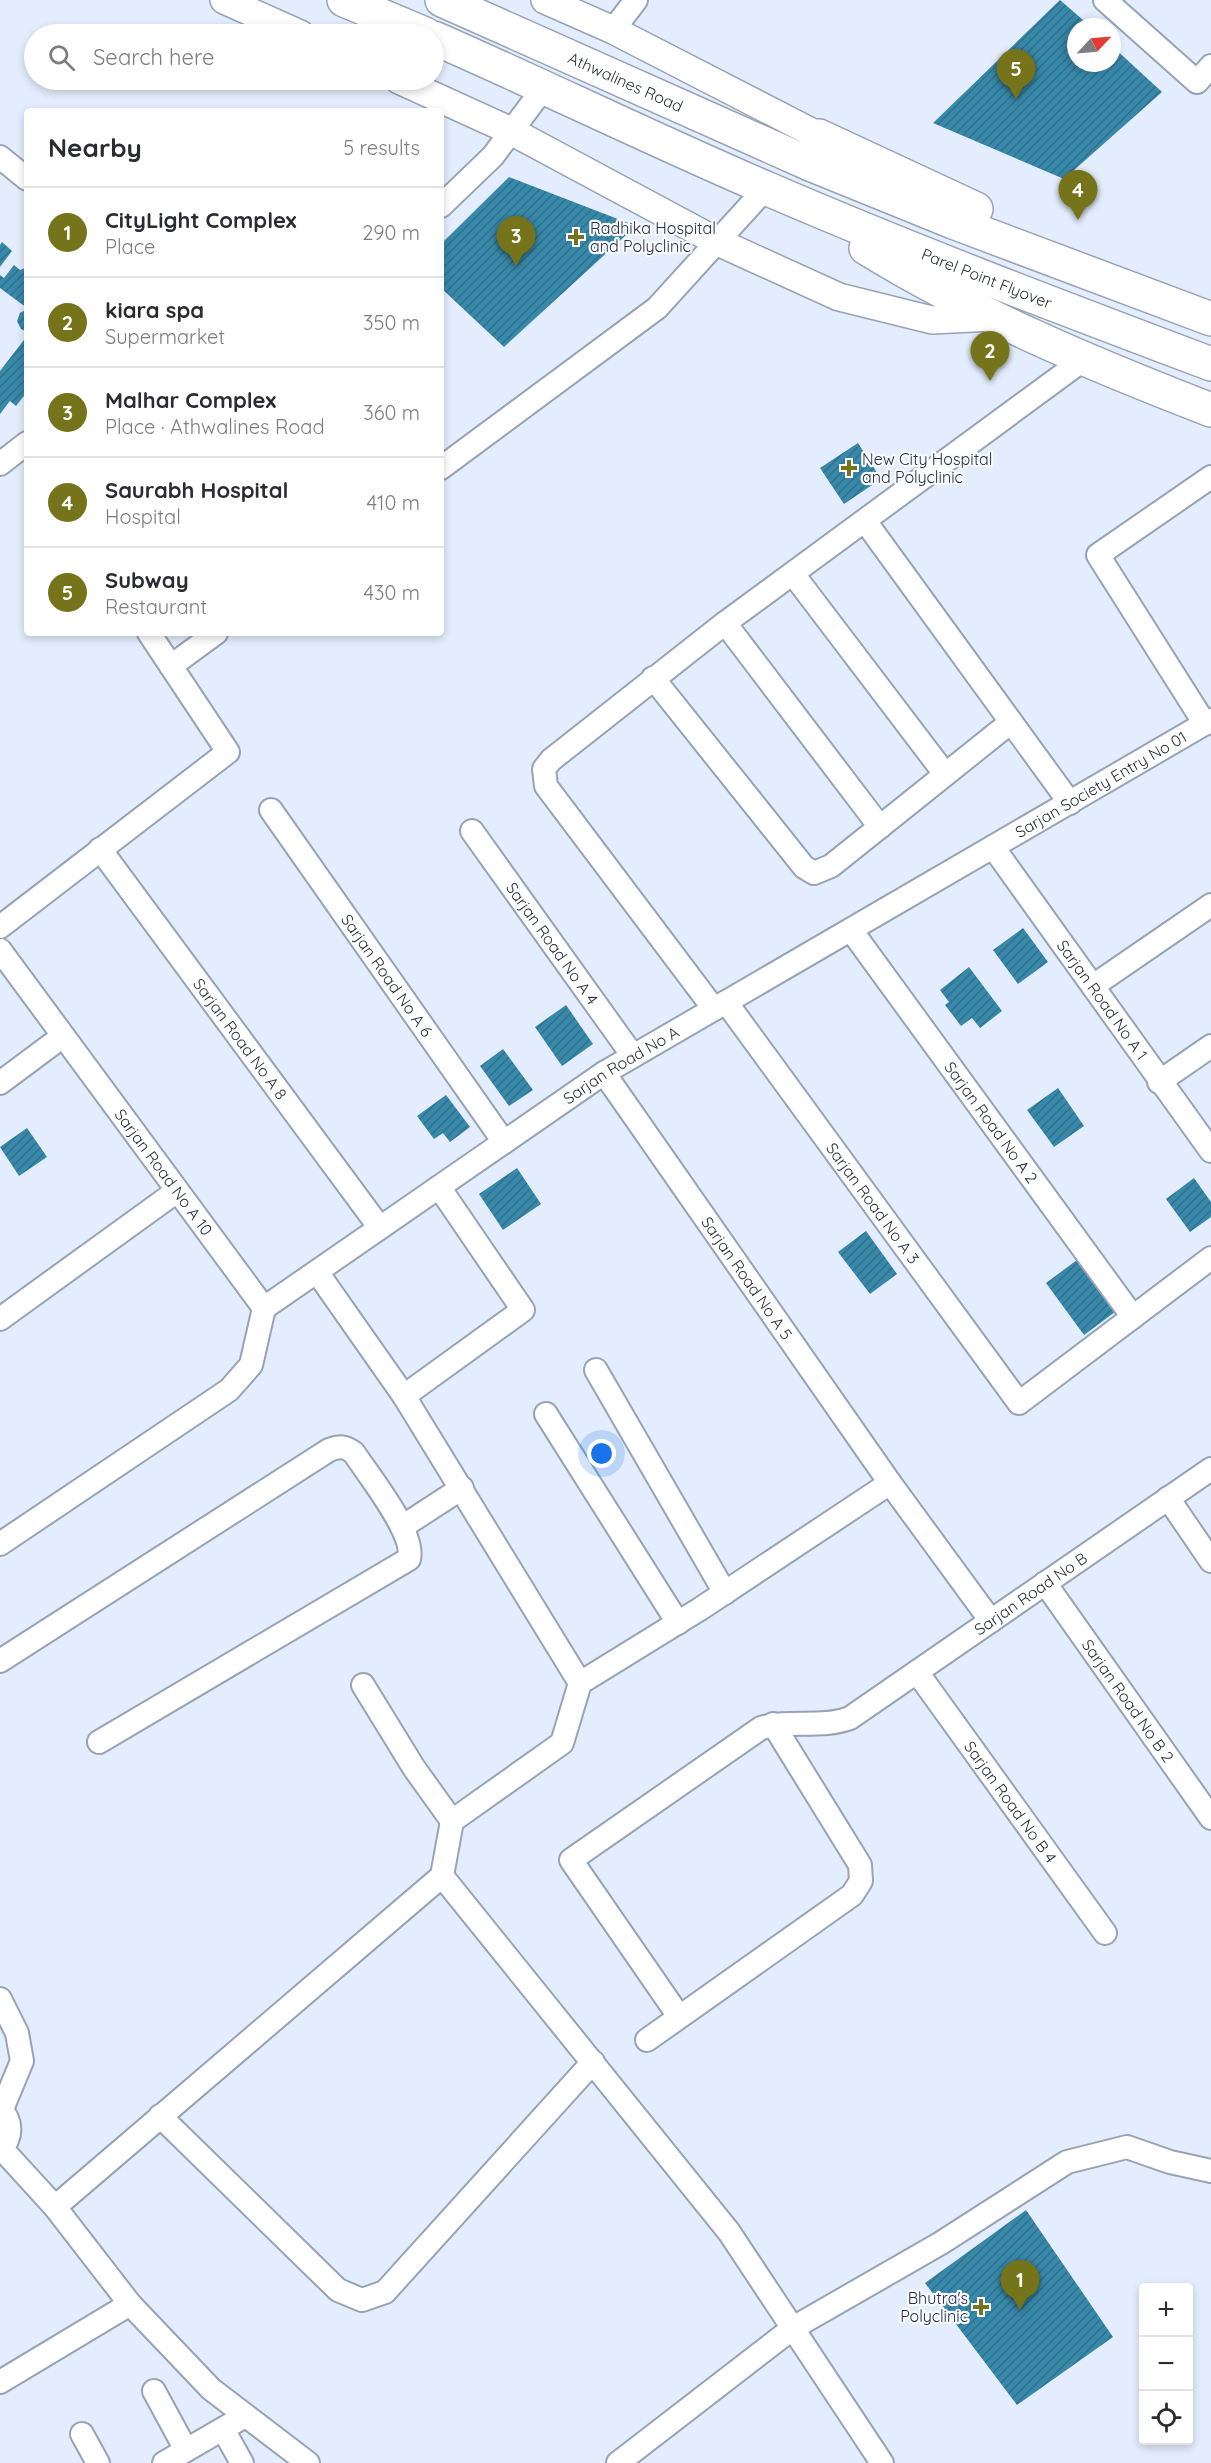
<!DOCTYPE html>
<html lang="en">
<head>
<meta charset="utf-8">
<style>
  body { margin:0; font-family:Quicksand,sans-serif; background:#f7f7f7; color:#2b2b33 }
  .controls { position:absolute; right:18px; bottom:18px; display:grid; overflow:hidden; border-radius:6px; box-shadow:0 3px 9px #0003 }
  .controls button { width:54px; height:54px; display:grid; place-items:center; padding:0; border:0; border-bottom:2px solid #e1e1e2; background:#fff; color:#2b2b33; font:30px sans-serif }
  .compass { position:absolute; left:1067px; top:18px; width:54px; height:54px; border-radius:50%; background:#fff; box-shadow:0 3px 9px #0003; rotate:64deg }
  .you { position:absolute; left:602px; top:1454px; width:21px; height:21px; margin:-15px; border:4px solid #fff; border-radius:50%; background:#1a73e8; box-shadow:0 0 0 9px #1a73e833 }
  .badge { display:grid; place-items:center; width:39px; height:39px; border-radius:50%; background:#75741a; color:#fff; font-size:20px; font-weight:700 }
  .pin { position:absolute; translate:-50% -50px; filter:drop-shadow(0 2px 3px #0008) }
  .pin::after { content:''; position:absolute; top:32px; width:21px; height:18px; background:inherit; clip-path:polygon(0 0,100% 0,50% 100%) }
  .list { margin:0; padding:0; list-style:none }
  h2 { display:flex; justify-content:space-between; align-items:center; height:78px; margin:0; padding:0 24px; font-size:26px }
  h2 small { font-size:20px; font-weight:400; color:#7c7c81 }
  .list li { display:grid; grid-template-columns:39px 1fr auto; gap:18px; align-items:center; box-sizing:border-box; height:90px; padding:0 24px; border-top:2px solid #e1e1e2 }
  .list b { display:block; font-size:22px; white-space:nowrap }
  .list p { margin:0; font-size:20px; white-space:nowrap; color:#7c7c81 }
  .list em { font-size:20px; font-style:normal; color:#7c7c81 }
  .icon { flex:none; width:33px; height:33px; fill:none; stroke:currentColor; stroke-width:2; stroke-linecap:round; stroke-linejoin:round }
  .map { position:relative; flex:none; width:1211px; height:2463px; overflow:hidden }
  .search { position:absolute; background:#fff; box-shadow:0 3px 9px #0003; left:24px; top:24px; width:420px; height:66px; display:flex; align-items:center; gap:15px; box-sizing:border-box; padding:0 21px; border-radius:33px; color:#7c7c81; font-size:22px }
  .panel { position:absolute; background:#fff; box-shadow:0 3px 9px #0003; left:24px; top:108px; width:420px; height:528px; border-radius:6px }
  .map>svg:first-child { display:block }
  .building { fill:url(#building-hatch) }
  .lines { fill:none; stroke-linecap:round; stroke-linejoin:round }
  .minor-casing { stroke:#97a3b5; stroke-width:26 }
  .tertiary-casing { stroke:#97a3b5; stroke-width:30 }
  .primary-casing { stroke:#97a3b5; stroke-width:36 }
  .minor { stroke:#fff; stroke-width:22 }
  .tertiary { stroke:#fff; stroke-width:27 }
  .primary { stroke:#fff; stroke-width:33 }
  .poi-dot { fill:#75741a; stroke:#f7fafe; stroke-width:2 }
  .labels { text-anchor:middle; stroke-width:4.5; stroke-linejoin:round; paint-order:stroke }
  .street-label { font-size:16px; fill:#2a2f36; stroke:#f7fafe }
  .poi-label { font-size:16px; fill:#2a2f36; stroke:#f7fafe; text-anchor:start }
</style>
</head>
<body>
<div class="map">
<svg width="1211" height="2463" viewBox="0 0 1211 2463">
  <defs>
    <pattern id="building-hatch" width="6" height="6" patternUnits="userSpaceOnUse" patternTransform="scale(1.5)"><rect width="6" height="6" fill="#3888aa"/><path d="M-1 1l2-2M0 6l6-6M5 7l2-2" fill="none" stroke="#2f708b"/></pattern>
  </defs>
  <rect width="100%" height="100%" fill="#e3edfd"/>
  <g class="building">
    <polygon points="1060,0 1091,27 1076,27 1076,63 1112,63 1112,46 1162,92 1064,179 933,123"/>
    <polygon points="509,177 636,226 504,347 441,288 441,244"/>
    <polygon points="2,242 12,251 0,267 0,245"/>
    <polygon points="14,265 20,270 27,267 27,308 0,288 0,275 4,278"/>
    <polygon points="27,309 27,332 21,329 17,321 20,313"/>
    <polygon points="27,336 27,392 16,406 10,401 0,414 0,371"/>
    <polygon points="858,443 881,479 844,504 820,468"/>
    <polygon points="1023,928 1048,962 1018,984 993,950"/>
    <polygon points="969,967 1002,1011 980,1028 972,1018 961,1026 945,1005 949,1002 940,990"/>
    <polygon points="566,1005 593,1044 562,1066 535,1027"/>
    <polygon points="503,1049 533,1090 509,1106 480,1066"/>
    <polygon points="1058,1088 1084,1126 1054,1147 1027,1110"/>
    <polygon points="446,1095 470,1127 450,1142 443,1133 434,1139 417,1116"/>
    <polygon points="27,1128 47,1157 19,1176 0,1147"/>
    <polygon points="517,1168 541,1204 503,1230 479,1194"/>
    <polygon points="1194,1178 1211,1202 1211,1217 1190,1232 1166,1199"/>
    <polygon points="866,1231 897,1274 870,1294 838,1252"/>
    <polygon points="1081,1257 1119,1309 1084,1335 1046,1283"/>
    <polygon points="1026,2210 1113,2337 1017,2405 925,2283"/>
  </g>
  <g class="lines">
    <defs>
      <g id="minor">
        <polyline points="1105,0 1197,82 1211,66"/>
        <polyline points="613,30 636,0"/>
        <polyline points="0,157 27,179"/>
        <polyline points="441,206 493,156 545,86"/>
        <polyline points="0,464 27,443"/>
        <polyline points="441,468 657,308 766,188"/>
        <polyline points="865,521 1070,803"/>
        <polyline points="793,574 945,774"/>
        <polyline points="725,623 880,827"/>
        <polyline points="171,666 216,633"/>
        <polyline points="653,678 804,867 814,873 831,866 1011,722"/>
        <polyline points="1205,724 1098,555 1211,477"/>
        <path id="s1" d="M271 810 504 1142"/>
        <path id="s2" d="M472 831 633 1056"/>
        <path id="s3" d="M993 847 1211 1151"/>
        <path id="s4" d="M100 849 380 1228"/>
        <polyline points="0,927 228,752 149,633"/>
        <path id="s5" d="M851 930 1133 1317"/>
        <path id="s6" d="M0 950 264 1308"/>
        <polyline points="1093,986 1211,905"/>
        <path id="s7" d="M726 1002 1019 1403 1211 1258"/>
        <polyline points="714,1009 546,786 544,769 551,760 725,623 1083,360"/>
        <path id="s8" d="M604 1073 890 1483 991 1621"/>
        <polyline points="1159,1082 1211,1046"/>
        <polyline points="0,1083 63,1036"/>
        <polyline points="317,1272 404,1396 580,1683"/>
        <path id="s9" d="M264 1308 604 1073 1211 720"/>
        <polyline points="0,1319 177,1191"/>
        <polyline points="596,1370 725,1593"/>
        <polyline points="404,1396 523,1310 439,1187"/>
        <polyline points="546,1414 678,1623"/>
        <polyline points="1168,1498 1211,1561"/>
        <polyline points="402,1527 462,1488"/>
        <polyline points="0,1544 229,1390 251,1365 264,1308"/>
        <path id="s10" d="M1045 1583 1211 1818"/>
        <path d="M0 1661 329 1450C340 1446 345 1446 354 1453 369 1476 416 1534 409 1559L99 1742"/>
        <path id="s11" d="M917 1672 1105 1933"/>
        <polyline points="363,1685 414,1768 452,1821"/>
        <polyline points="0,1999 17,2033 22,2061 2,2109"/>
        <path id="s12" d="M678 2015 571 1860 761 1728C790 1719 821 1729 850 1718L1211 1469"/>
        <polyline points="647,2040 852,1895 861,1881 860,1865 773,1724"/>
        <path d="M0 2108C12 2121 13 2137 0 2150"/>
        <polyline points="160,2116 338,2290 362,2300 385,2292 593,2062"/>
        <polyline points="2,2149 55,2207 130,2304 211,2389 308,2463"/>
        <polyline points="55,2207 442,1876"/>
        <polyline points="0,2382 130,2304"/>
        <polyline points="154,2391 186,2450"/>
        <polyline points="223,2429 242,2463"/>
        <polyline points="82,2434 98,2463"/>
        <polyline points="164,2463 245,2416"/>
        <polyline points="618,2463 793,2328 941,2243 1067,2162 1127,2147 1170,2162 1211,2171"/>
        <polyline points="882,2463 729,2232 442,1876 452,1821 562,1743 580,1683 700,1609 890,1483"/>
      </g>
      <g id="tertiary">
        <polyline points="224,0 300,34"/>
        <polyline points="545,0 613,30 819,136"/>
        <polyline points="399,80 511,131 718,242 839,297 932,320 994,317"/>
      </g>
      <g id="primary">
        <polyline points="344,0 425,34"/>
        <path id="s13" d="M442 0 810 164 953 222 1211 319"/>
        <path id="s14" d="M434 38C546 87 656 141 768 189 914 252 1063 308 1211 364"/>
        <polyline points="810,164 819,136 976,209"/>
        <path d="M866 248C975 315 1092 364 1211 410"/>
      </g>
    </defs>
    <use href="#minor" class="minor-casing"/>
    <use href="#tertiary" class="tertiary-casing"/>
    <use href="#primary" class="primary-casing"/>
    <use href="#minor" class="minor"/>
    <use href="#tertiary" class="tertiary"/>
    <use href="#primary" class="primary"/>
  </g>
  <g class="poi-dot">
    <path d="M573 228h6v6h6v6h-6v6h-6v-6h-6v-6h6z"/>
    <path d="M846 459h6v6h6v6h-6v6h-6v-6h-6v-6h6z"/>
    <path d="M978 2298h6v6h6v6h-6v6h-6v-6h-6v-6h6z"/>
  </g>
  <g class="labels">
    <g class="street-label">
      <text dy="6" stroke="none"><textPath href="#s13" startOffset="201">Athwalines Road</textPath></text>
      <text dy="6" stroke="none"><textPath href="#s14" startOffset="603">Parel Point Flyover</textPath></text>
      <text dy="6" stroke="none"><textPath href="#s9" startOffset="988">Sarjan Society Entry No 01</textPath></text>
      <text dy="6" stroke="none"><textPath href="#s2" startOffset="138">Sarjan Road No A 4</textPath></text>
      <text dy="6" stroke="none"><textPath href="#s1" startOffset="202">Sarjan Road No A 6</textPath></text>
      <text dy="6" stroke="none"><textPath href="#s3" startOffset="188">Sarjan Road No A 1</textPath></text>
      <text dy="6" stroke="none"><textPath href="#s4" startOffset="236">Sarjan Road No A 8</textPath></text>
      <text dy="6" stroke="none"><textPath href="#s9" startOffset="432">Sarjan Road No A</textPath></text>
      <text dy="6" stroke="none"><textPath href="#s5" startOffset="238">Sarjan Road No A 2</textPath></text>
      <text dy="6" stroke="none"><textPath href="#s6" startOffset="276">Sarjan Road No A 10</textPath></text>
      <text dy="6" stroke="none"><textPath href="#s7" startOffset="249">Sarjan Road No A 3</textPath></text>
      <text dy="6" stroke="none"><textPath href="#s8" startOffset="250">Sarjan Road No A 5</textPath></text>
      <text dy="6" stroke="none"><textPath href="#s12" startOffset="729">Sarjan Road No B</textPath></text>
      <text dy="6" stroke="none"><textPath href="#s10" startOffset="144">Sarjan Road No B 2</textPath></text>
      <text dy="6" stroke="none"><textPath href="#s11" startOffset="160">Sarjan Road No B 4</textPath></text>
    </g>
    <g class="poi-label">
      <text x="590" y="234">Radhika Hospital<tspan x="590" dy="18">and Polyclinic</tspan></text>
      <text x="862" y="465">New City Hospital<tspan x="862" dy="18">and Polyclinic</tspan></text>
      <text x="968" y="2304" text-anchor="end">Bhutra's<tspan x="968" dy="18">Polyclinic</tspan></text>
    </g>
  </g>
</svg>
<div class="controls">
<button>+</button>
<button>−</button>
<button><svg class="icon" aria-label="locate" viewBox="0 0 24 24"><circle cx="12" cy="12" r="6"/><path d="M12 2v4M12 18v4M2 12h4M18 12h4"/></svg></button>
</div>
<svg class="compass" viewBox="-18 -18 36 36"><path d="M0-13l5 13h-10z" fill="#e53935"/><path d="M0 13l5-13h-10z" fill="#7c7c81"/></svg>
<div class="you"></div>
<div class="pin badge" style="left:1020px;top:2310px">1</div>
<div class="pin badge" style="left:990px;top:381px">2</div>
<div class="pin badge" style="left:516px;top:266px">3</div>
<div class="pin badge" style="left:1078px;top:220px">4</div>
<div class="pin badge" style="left:1016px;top:99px">5</div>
<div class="search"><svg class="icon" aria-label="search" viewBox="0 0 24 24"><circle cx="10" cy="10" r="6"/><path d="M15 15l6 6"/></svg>Search here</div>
<section class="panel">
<h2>Nearby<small>5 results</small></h2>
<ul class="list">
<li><span class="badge">1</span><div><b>CityLight Complex</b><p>Place</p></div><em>290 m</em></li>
<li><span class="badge">2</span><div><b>kiara spa</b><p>Supermarket</p></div><em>350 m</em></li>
<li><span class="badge">3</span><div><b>Malhar Complex</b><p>Place · Athwalines Road</p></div><em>360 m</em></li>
<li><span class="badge">4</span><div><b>Saurabh Hospital</b><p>Hospital</p></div><em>410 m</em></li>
<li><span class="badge">5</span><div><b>Subway</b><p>Restaurant</p></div><em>430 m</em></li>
</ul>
</section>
</div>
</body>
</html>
